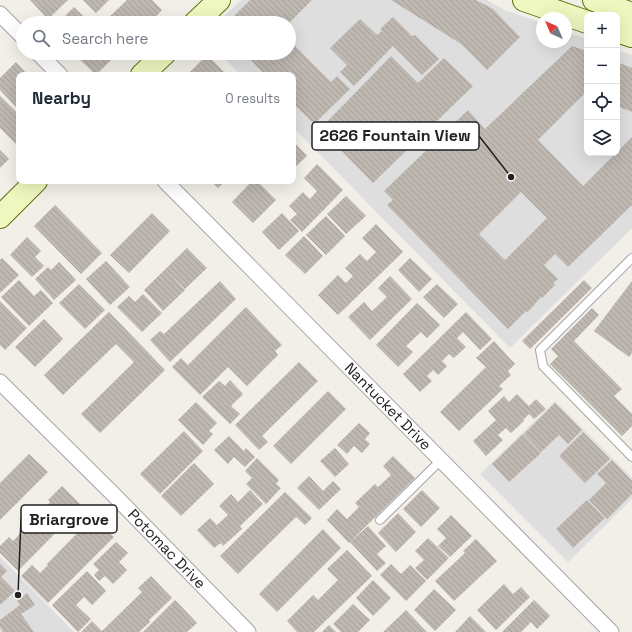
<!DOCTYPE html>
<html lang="en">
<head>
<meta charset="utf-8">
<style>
  body { margin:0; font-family:"Space Grotesk",sans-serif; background:#f2f2f3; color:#1f2937 }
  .controls { position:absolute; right:12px; top:12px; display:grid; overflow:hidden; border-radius:8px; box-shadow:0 4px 16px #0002 }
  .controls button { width:36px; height:36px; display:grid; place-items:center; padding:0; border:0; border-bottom:1px solid #e0e1e3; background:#fff; color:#1f2937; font:20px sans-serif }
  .compass { position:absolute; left:536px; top:12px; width:36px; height:36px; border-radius:50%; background:#fff; box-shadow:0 4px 16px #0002; rotate:316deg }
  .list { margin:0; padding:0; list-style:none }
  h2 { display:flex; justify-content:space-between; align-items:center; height:52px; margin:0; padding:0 16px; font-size:17px }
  h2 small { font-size:13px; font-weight:400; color:#747a83 }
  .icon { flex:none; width:22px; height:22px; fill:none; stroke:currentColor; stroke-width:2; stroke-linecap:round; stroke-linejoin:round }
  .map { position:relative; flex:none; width:632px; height:632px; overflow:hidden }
  .search { position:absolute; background:#fff; box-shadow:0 4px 16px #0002; left:16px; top:16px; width:280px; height:44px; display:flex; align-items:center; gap:10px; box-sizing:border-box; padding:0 14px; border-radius:22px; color:#747a83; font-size:15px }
  .panel { position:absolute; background:#fff; box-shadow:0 4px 16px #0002; left:16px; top:72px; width:280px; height:112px; border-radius:8px }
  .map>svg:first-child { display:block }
  .residential { fill:#dfdede }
  .building { fill:url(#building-back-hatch); fill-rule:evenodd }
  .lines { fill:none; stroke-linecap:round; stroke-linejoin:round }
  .lane-casing { stroke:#a5a5a5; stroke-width:10 }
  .street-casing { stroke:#a5a5a5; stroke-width:17 }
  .secondary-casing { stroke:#5f750b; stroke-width:24 }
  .lane { stroke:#fff; stroke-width:8 }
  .street { stroke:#fff; stroke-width:15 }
  .secondary { stroke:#eff7c0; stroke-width:22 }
  .labels { text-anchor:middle; stroke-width:3.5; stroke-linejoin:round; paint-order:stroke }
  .street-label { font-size:15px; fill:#212121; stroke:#fff }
  .leader { fill:none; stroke:#212121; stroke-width:1.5 }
  .callout-dot { fill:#212121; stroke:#fff; stroke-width:1.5 }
  .callout { fill:#fff; stroke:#212121; stroke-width:1.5 }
  .callout-label { font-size:16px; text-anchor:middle; font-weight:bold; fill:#212121 }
</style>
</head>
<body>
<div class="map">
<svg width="632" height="632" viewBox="0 0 632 632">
  <defs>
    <pattern id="building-back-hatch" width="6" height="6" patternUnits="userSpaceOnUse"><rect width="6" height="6" fill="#beb8b1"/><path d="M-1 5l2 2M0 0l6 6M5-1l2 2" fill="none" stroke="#a39e98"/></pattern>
  </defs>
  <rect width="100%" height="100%" fill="#f1efe8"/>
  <g class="residential">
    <polygon points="241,0 487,0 504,10 542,23 542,42 566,42 566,32 587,39 587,153 617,153 617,50 632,55 632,228 510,348 293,127 293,75 241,75 219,53 289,53 289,23 217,23"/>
    <polygon points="555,401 632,478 632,499 568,562 480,474"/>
    <polygon points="0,557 74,632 0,632"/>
  </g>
  <g class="building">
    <polygon points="30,0 68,0 48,19"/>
    <polygon points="83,0 109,0 96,13"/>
    <polygon points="127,0 152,0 162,10 150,23 103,23"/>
    <polygon points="250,0 312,0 289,23 283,23 280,20 277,23 227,23"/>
    <polygon points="391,0 476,0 493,9 520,37 487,70 461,44"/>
    <polygon points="74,7 90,23 58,23"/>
    <polygon points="393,17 412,36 415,35 439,59 422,75 393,46 354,86 340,72 347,65 330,48 360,19 377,35 382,31 380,29"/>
    <polygon points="289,40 331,82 337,76 350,89 314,124 293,103 293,75 265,75 244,53 289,53"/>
    <path d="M572 46 587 51V95L584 94 538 140 583 186 632 137V205L568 267 555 254 544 265 558 279 553 283 555 285 542 298 541 297 528 312 526 311 508 329 387 205 393 200 384 191 468 110 485 129ZM521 192 547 218 505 260 479 234Z"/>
    <polygon points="73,53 118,53 96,75"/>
    <polygon points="207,55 224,72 221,75 194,75 190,72"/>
    <polygon points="391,56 418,83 444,58 473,86 373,183 320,129"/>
    <polygon points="16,62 28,75 19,75 19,110 0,90 0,78"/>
    <polygon points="617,62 632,68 632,112 617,106"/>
    <polygon points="0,96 19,115 19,147 0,128"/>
    <polygon points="293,141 307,156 293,169"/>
    <polygon points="0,150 9,159 0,168"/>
    <polygon points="317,164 343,190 302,232 290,220 297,214 289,206 303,192 310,199 317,191 304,178"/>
    <polygon points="211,181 225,181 218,188"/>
    <polygon points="252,181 257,181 276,200 253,223 232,202"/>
    <polygon points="346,196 366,216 346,234 327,214"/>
    <polygon points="55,205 102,253 81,274 34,226"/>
    <polygon points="152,213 170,231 129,273 110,255"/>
    <polygon points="282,213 299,231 279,250 262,232"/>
    <polygon points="326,216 345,236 326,255 306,235"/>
    <polygon points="376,224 403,252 338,315 318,295 338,275 346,283 353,276 345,268 360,254 367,261 376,252 362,238"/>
    <polygon points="304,236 323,256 305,274 285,255"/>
    <polygon points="27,237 41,251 35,257 44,266 32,277 10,255"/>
    <polygon points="187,248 207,268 185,289 168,272 185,290 163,311 144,290"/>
    <polygon points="2,258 19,275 0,293 0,260"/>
    <polygon points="410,258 432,279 419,292 398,270"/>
    <polygon points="106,261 130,287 110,305 86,279"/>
    <polygon points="59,262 76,280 54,300 35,279 48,267 51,270"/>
    <polygon points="390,276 412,299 370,340 348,317 364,302 372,311 387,297 378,288"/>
    <polygon points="19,280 34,296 41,290 53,303 29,326 1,297"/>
    <polygon points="584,280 592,288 530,349 522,341"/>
    <polygon points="220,281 236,299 170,362 150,340 160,331 164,334"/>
    <polygon points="632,281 632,353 629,357 594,331"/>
    <polygon points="79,284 105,310 85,329 59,303"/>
    <polygon points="437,284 458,304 444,318 423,297"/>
    <polygon points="143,294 162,313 142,332 117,307 129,296 135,302"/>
    <polygon points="0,301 27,328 5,350 0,345"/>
    <polygon points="417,303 440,325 427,338 421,332 406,346 413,352 398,367 376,345"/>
    <polygon points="246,307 282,345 275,351 278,355 247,386 228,367 200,395 172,367 181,358 188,365"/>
    <polygon points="592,308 599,315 574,341 622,389 614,396 632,414 632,426 622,436 550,364 558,356 551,349"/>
    <polygon points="109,312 165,370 100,433 81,414 134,362 116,344 63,395 44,375"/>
    <polygon points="466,312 492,339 480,350 463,332 457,338 466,347 454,358 449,354 442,361 447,366 438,375 433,370 427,376 432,381 420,392 403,374"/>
    <polygon points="44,319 63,339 35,367 15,347"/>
    <polygon points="494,341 515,364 508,371 511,375 499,386 503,389 459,431 440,412 486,367 476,358"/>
    <polygon points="299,362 318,381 262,436 268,442 259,450 235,425"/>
    <polygon points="230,380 243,394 231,406 240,414 230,424 202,397 219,381 225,386"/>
    <polygon points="328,391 346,409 291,464 273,446"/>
    <polygon points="517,394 529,406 536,399 546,409 534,419 529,414 523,420 519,414 524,421 511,433 506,428 498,435 503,440 486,456 473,441 496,420 488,411 504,396 509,402"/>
    <polygon points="196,402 217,423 209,431 213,434 203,445 178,420"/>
    <polygon points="555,403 582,430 568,444 559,435 541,452 524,434"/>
    <polygon points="359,423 370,433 365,439 370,444 362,453 354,446 347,454 337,445"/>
    <polygon points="184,431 203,451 160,494 140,474"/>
    <polygon points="583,432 610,459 585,483 559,456"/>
    <polygon points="523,434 541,453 509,482 492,464"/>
    <polygon points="229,436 244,451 246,448 255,457 245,467 234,457 228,464 214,450"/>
    <polygon points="335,448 349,464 335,477 320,461"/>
    <polygon points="29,454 48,472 0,520 0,483"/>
    <polygon points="393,456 415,478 349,543 327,520 337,509 347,519 359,507 355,503 375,484 378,487 391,475 383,466"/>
    <polygon points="257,458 279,480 276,484 281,488 266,504 246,484 252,478 245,471"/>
    <polygon points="612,460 632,481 632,494 607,519 589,500 606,483 597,474"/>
    <polygon points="194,463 214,484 181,516 161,496"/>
    <polygon points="309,476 323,491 333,481 341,489 319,510 297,488"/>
    <polygon points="62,486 82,506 18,571 0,553 0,546 9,537 13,541 50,502 48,500"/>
    <polygon points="250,490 263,504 240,526 242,529 223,546 221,543 214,548 197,530 210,518 217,525 228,515 219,506 231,494 238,502"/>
    <polygon points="422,490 440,508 421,527 403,509"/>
    <polygon points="285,492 312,518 305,525 296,517 238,574 220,556"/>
    <polygon points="587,500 605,518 573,548 556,529"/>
    <polygon points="398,513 416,532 396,552 378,533"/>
    <polygon points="451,515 472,536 450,557 438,546 446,538 437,529"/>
    <polygon points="93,517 114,537 48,603 21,576 32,565 40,573 48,565 47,564"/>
    <polygon points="368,526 386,546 377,554 386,563 377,571 350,542"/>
    <polygon points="323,529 341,548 277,612 259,594"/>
    <polygon points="428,538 449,558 427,580 415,568 424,560 415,551"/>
    <polygon points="476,539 497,561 454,601 435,581 465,553 463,551"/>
    <polygon points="116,542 128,553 119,562 127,570 113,584 105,576 99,581 94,575 99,570 93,564"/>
    <polygon points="347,550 372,576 314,632 297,632 287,621 313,595 318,600 338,580 327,569"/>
    <polygon points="0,564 7,571 1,577 15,591 0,605"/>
    <polygon points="391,564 401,574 410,565 426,581 406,601 380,575"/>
    <polygon points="87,571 106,591 92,605 84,597 76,605 91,619 78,632 52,605"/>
    <polygon points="151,576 172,598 149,620 150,622 139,632 81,632 92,621 102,631 142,592 138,588"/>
    <polygon points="373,580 391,598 373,616 356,598"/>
    <polygon points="504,584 513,594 521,587 530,597 496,630 477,610"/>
    <polygon points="434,589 456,610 435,631 414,610"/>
    <polygon points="27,593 35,605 21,614 34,632 3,632 0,627 0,620 20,605 17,601"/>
    <polygon points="175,600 197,623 187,632 143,632"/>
    <polygon points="534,600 550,616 537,629 531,622 521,632 502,632"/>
    <polygon points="353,604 370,620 358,632 341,632 333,624"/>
    <polygon points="406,610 427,632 383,632"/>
    <polygon points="470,616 486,632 455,632"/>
    <polygon points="329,625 336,632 322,632"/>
  </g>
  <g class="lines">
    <defs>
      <g id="lane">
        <polyline points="632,258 540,350 543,366 632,457"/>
        <polyline points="380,520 441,460"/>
      </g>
      <g id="street">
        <polyline points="0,14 23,37"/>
        <polyline points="38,53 60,75"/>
        <path id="s1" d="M165 181 611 632"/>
        <path id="s2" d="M0 382 112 493 248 632"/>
      </g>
      <g id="secondary">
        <polyline points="524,0 587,22"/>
        <polyline points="594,0 632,14"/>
        <polyline points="195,23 219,0"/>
        <polyline points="617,31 632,36"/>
        <polyline points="142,75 165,53"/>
        <polyline points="0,217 36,181"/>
      </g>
    </defs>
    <use href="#lane" class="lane-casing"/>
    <use href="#street" class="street-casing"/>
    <use href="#secondary" class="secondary-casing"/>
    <use href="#lane" class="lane"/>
    <use href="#street" class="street"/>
    <use href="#secondary" class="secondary"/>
  </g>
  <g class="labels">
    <g class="street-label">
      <text dy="5" stroke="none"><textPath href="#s1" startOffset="317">Nantucket Drive</textPath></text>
      <text dy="5" stroke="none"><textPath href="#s2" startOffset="236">Potomac Drive</textPath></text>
    </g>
  </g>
  <path class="leader" d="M511 177L479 136M18 595L21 519"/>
  <g class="callout-dot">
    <circle cx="511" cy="177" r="4"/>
    <circle cx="18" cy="595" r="4"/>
  </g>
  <g class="callout">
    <rect x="312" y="122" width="167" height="28" rx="4"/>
    <rect x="21" y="505" width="96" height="28" rx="4"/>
  </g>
  <g class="callout-label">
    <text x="395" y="141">2626 Fountain View</text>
    <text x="69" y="525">Briargrove</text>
  </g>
</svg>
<div class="controls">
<button>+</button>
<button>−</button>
<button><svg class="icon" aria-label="locate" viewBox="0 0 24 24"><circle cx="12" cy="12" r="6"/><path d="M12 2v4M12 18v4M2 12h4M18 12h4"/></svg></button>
<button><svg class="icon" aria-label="layers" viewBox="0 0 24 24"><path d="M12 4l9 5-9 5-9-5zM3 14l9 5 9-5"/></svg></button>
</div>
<svg class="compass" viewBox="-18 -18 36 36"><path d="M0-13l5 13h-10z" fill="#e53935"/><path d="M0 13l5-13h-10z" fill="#747a83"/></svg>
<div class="search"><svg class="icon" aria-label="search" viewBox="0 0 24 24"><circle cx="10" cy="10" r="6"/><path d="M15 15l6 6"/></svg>Search here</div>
<section class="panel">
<h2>Nearby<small>0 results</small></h2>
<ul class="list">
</ul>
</section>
</div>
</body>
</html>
